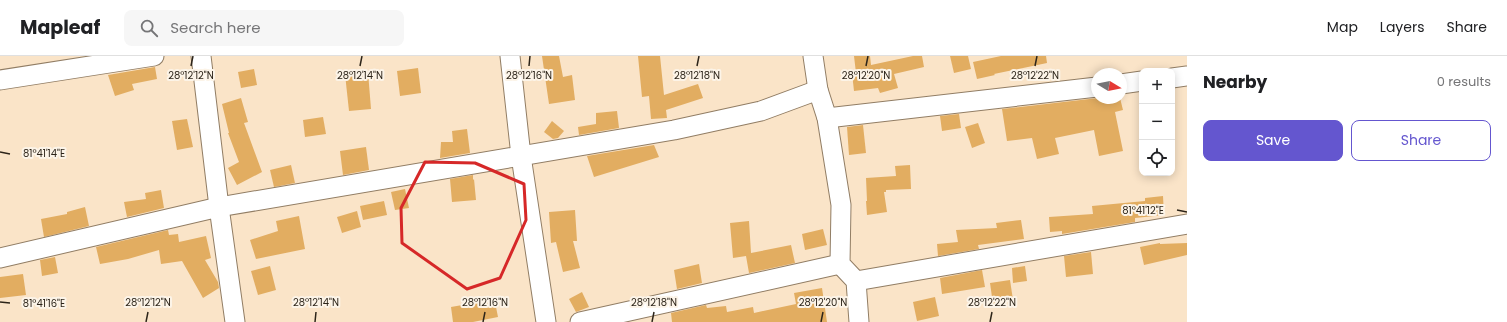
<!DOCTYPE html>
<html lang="en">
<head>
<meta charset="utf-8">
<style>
  body { margin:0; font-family:Poppins,sans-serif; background:#f6f6f6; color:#202124 }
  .controls { position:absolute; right:12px; top:12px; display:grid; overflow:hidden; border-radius:8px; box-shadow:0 2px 10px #0003 }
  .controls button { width:36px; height:36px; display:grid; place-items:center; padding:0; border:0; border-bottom:1px solid #e0e0e0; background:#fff; color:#202124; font:20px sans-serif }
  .compass { position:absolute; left:1091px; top:12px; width:36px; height:36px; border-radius:50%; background:#fff; box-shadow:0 2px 10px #0003; rotate:100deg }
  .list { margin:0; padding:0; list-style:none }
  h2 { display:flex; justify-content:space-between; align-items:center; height:52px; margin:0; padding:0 16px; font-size:17px }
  h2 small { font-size:13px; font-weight:400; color:#757577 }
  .actions { display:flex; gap:8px; padding:12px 16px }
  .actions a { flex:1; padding:9px 0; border:1px solid #6456cf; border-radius:8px; text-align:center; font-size:14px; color:#6456cf }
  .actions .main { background:#6456cf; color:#fff }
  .icon { flex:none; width:22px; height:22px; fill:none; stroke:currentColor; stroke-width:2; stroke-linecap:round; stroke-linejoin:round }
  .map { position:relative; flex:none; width:1187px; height:266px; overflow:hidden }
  header { display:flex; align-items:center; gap:24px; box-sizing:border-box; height:56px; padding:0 20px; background:#fff; border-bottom:1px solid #e0e0e0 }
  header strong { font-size:19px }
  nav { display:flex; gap:22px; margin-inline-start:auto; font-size:14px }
  .search { width:280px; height:36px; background:#f6f6f6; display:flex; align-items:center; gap:10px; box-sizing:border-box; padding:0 14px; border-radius:8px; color:#757577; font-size:15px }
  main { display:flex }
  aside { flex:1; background:#fff }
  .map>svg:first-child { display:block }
  .building { fill:#e2ad61 }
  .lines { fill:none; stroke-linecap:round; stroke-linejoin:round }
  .minor-casing { stroke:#917d64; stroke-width:21 }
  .minor { stroke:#fff; stroke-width:19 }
  .marked { fill:none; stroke:#d62828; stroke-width:3; stroke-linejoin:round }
  .ticks { fill:none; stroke:#2c2419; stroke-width:1.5 }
  .ticks-label { font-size:10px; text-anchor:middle; fill:#2c2419; stroke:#fcf4e8; stroke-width:4; stroke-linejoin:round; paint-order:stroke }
</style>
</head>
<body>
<header>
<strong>Mapleaf</strong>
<div class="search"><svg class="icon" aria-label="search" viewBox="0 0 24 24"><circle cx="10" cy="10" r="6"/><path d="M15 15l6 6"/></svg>Search here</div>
<nav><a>Map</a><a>Layers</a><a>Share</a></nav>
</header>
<main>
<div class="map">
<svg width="1187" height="266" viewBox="0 0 1187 266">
  <rect width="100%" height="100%" fill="#fae4c8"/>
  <g class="building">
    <polygon points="542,0 559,0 563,21 572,19 575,44 549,48"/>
    <polygon points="638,0 660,0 664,39 698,28 703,42 666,54 667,62 651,63 649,40 642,41"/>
    <polygon points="854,0 870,0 871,9 913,0 922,0 924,11 894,18 898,32 880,37 878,32 854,35 852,17 856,17"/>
    <polygon points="950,0 968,0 971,13 954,17"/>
    <polygon points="1001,0 1046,0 1047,7 994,18 995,19 977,23 973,6"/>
    <polygon points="155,11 157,23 132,28 134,34 115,40 108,19"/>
    <polygon points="418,12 421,37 400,40 397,15"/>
    <polygon points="254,13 257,29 241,32 238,16"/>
    <polygon points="368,16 371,53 349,55 345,18"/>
    <polygon points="241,42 248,66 244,67 262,116 237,129 228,112 239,106 228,77 229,77 222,48"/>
    <polygon points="1098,42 1120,42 1123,54 1115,56 1123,95 1099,100 1094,74 1055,82 1059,98 1037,103 1032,82 1007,85 1002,53"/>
    <polygon points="617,55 619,72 579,79 578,71 596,68 596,57"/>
    <polygon points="959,58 961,72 942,75 940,60"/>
    <polygon points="323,61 326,78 305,81 303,64"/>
    <polygon points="187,63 193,91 177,94 172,65"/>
    <polygon points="552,65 564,75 558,82 553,83 544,76"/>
    <polygon points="978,67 985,87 972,92 965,71"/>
    <polygon points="863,69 866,97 849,99 847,71"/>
    <polygon points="467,73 470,97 440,102 441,86 453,86 452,75"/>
    <polygon points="654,89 659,101 594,121 587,100"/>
    <polygon points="366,91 369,114 343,119 340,95"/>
    <polygon points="291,109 295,127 274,131 270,114"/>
    <polygon points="910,109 911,133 886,134 886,136 884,136 887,156 867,159 866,145 867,145 866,122 896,120 895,110"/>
    <polygon points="473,119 473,124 474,123 476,144 452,146 450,123"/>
    <polygon points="405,133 409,152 395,154 391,136"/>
    <polygon points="161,134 164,152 127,161 124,146 146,143 145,137"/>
    <polygon points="1163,140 1164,159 1135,162 1135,166 1062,178 1062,175 1050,176 1049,161 1093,158 1092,150 1145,145 1145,142"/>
    <polygon points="384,145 387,159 363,164 360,150"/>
    <polygon points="85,151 89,170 44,181 41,163 67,158 67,156"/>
    <polygon points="575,154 577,185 573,185 580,212 563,216 556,186 551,187 549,156"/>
    <polygon points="357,155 361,171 342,177 337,161"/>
    <polygon points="299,160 305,193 256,203 250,184 278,175 276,165"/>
    <polygon points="1021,164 1024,183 978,189 979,193 938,200 937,188 958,186 956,174 997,172 996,167"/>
    <polygon points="749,165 751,197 791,189 795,207 749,217 746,200 733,202 730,167"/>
    <polygon points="823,173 827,189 805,194 802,178"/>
    <polygon points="168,174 169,179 178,178 179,186 206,180 211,202 205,204 218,226 219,232 203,242 182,205 161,208 159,194 128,203 100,208 96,191"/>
    <polygon points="1160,187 1160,188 1187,187 1187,199 1144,209 1140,191"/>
    <polygon points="1091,196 1093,218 1066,221 1064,200"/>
    <polygon points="55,201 58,217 42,220 40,204"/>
    <polygon points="699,208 702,227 677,233 674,214"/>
    <polygon points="270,210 276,234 258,239 251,215"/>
    <polygon points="1025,210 1027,225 1013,227 1012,212"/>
    <polygon points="982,214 985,231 942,238 940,222"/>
    <polygon points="23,218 26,239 0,242 0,221"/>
    <polygon points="1010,224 1013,244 993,248 990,227"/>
    <polygon points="822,232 827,266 672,266 671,257 706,249 707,252 726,250 727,256 753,251 754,257 796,248 794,237"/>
    <polygon points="582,236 589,251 576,256 569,243"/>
    <polygon points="494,241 498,261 473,266 453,266 451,251 468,248 468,245"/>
    <polygon points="935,241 939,260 917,265 913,246"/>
  </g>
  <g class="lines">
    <defs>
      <g id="minor">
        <polyline points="201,0 219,151 235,266"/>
        <polyline points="510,0 521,100 546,266"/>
        <polyline points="813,0 818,34 827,62 841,149 840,208 856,225 859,266"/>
        <polyline points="1172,22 1187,20"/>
        <polyline points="0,24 154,0"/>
        <polyline points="1121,28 1142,25"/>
        <polyline points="827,62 1097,31"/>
        <polyline points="0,202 219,151 674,74 761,55 818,34"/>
        <polyline points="856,225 1187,168"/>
        <polyline points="580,266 840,208"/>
      </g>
    </defs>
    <use href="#minor" class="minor-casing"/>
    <use href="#minor" class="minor"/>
  </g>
  <path class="marked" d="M425 106 475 107 524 128 526 164 500 222 467 233 402 187 401 152Z"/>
  <path class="ticks" d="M191 10 193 0M360 10 362 0M529 10 530 0M697 10 699 0M866 10 868 0M1035 10 1037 0M0 96 10 98M1177 154 1187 156M0 246 10 247M146 266 148 256M315 266 316 256M483 266 485 256M652 266 654 256M821 266 823 256M990 266 992 256"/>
  <g class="ticks-label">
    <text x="191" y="23">28°12'12"N</text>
    <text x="360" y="23">28°12'14"N</text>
    <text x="529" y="23">28°12'16"N</text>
    <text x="697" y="23">28°12'18"N</text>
    <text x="866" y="23">28°12'20"N</text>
    <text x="1035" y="23">28°12'22"N</text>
    <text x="44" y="101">81°41'14"E</text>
    <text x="1143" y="158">81°41'12"E</text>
    <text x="148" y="250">28°12'12"N</text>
    <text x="316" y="250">28°12'14"N</text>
    <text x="485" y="250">28°12'16"N</text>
    <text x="654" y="250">28°12'18"N</text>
    <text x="823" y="250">28°12'20"N</text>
    <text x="992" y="250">28°12'22"N</text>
    <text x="44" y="251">81°41'16"E</text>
  </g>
</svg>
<div class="controls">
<button>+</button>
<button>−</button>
<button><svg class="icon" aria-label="locate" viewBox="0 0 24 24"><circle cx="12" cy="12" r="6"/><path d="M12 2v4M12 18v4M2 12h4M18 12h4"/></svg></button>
</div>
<svg class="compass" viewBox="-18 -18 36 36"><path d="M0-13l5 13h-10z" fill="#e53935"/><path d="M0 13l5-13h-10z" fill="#757577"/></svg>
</div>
<aside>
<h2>Nearby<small>0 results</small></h2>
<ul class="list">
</ul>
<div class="actions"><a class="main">Save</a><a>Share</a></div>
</aside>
</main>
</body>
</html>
